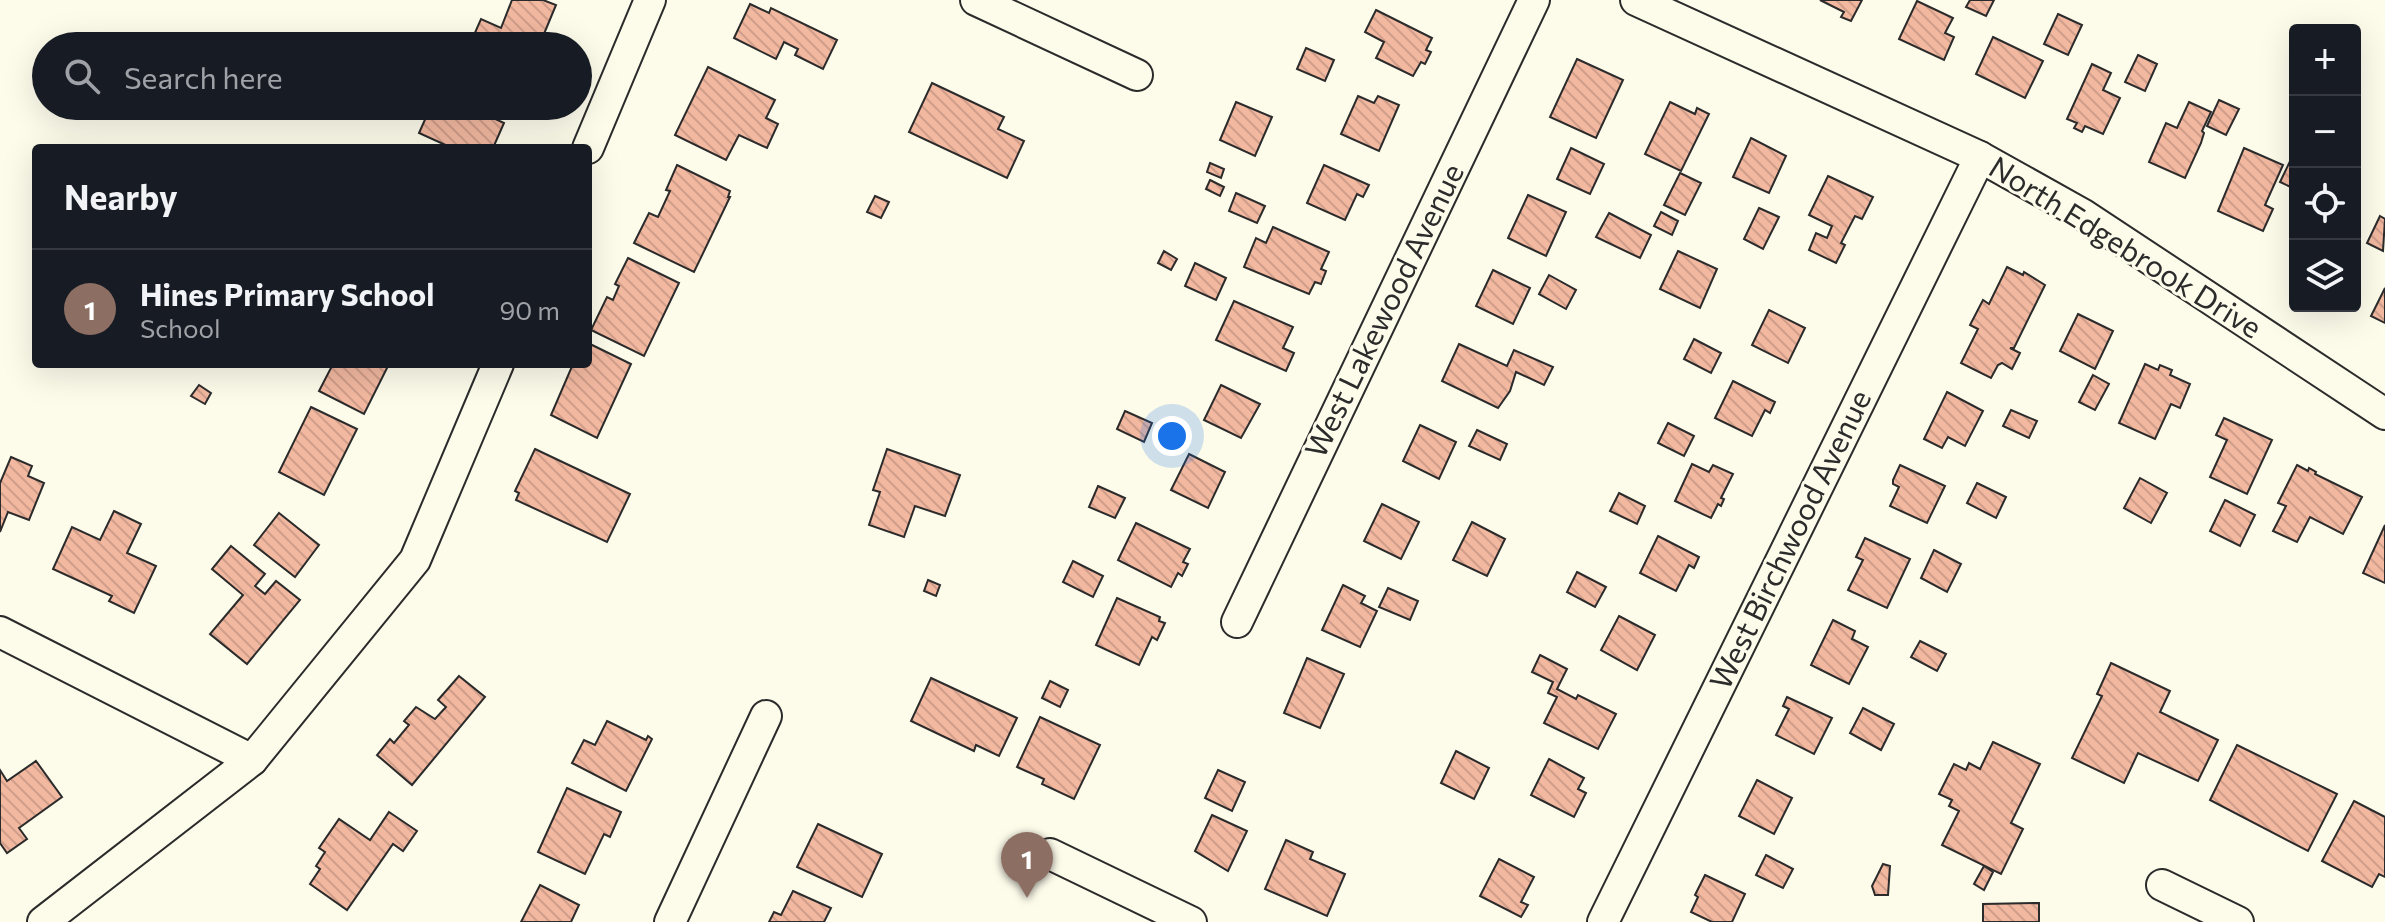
<!DOCTYPE html>
<html lang="en">
<head>
<meta charset="utf-8">
<style>
  body { margin:0; font-family:Commissioner,sans-serif; background:#20242c; color:#f1f3f6 }
  .controls { position:absolute; right:24px; top:24px; display:grid; overflow:hidden; border-radius:8px; box-shadow:0 8px 32px #0002 }
  .controls button { width:72px; height:72px; display:grid; place-items:center; padding:0; border:0; border-bottom:2px solid #363941; background:#171b24; color:#f1f3f6; font:40px sans-serif }
  .you { position:absolute; left:1172px; top:436px; width:28px; height:28px; margin:-20px; border:6px solid #fff; border-radius:50%; background:#1a73e8; box-shadow:0 0 0 12px #1a73e833 }
  .badge { display:grid; place-items:center; width:52px; height:52px; border-radius:50%; background:#c62828; color:#fff; font-size:26px; font-weight:700 }
  .pin { position:absolute; translate:-50% -66px; filter:drop-shadow(0 2px 4px #0008) }
  .pin::after { content:''; position:absolute; top:42px; width:28px; height:24px; background:inherit; clip-path:polygon(0 0,100% 0,50% 100%) }
  .list { margin:0; padding:0; list-style:none }
  h2 { display:flex; justify-content:space-between; align-items:center; height:104px; margin:0; padding:0 32px; font-size:34px }
  h2 small { font-size:26px; font-weight:400; color:#9ea1a6 }
  .list li { display:grid; grid-template-columns:52px 1fr auto; gap:24px; align-items:center; box-sizing:border-box; height:120px; padding:0 32px; border-top:2px solid #363941 }
  .list b { display:block; font-size:30px; white-space:nowrap }
  .list p { margin:0; font-size:26px; white-space:nowrap; color:#9ea1a6 }
  .list em { font-size:26px; font-style:normal; color:#9ea1a6 }
  .icon { flex:none; width:44px; height:44px; fill:none; stroke:currentColor; stroke-width:2; stroke-linecap:round; stroke-linejoin:round }
  .map { position:relative; flex:none; width:2385px; height:922px; overflow:hidden }
  .search { position:absolute; background:#171b24; box-shadow:0 8px 32px #0002; left:32px; top:32px; width:560px; height:88px; display:flex; align-items:center; gap:20px; box-sizing:border-box; padding:0 28px; border-radius:44px; color:#9ea1a6; font-size:30px }
  .panel { position:absolute; background:#171b24; box-shadow:0 8px 32px #0002; left:32px; top:144px; width:560px; height:224px; border-radius:8px }
  .map>svg:first-child { display:block }
  .building { fill:url(#building-back-hatch); stroke:#2b2b2b; stroke-width:2 }
  .lines { fill:none; stroke-linecap:round; stroke-linejoin:round }
  .street-casing { stroke:#2b2b2b; stroke-width:34 }
  .street { stroke:#fdfbea; stroke-width:30 }
  .labels { text-anchor:middle; stroke-width:6; stroke-linejoin:round; paint-order:stroke }
  .street-label { font-size:30px; fill:#2b2b2b; stroke:#fdfbea }
</style>
</head>
<body>
<div class="map">
<svg width="2385" height="922" viewBox="0 0 2385 922">
  <defs>
    <pattern id="building-back-hatch" width="6" height="6" patternUnits="userSpaceOnUse" patternTransform="scale(2)"><rect width="6" height="6" fill="#f2b8a0"/><path d="M-1 5l2 2M0 0l6 6M5-1l2 2" fill="none" stroke="#d09e8a"/></pattern>
  </defs>
  <rect width="100%" height="100%" fill="#fdfbea"/>
  <g class="building">
    <polygon points="512,0 543,0 556,5 539,46 470,44 481,19 501,28"/>
    <polygon points="1820,0 1862,0 1851,21 1841,17 1844,12"/>
    <polygon points="1970,0 1994,0 1986,16 1966,7"/>
    <polygon points="1917,1 1953,18 1945,33 1954,37 1944,60 1899,39"/>
    <polygon points="750,4 769,13 771,8 837,40 823,69 795,55 798,49 784,42 776,59 734,38"/>
    <polygon points="1376,10 1432,38 1426,50 1431,52 1425,64 1421,62 1413,76 1376,58 1384,42 1365,32"/>
    <polygon points="2058,14 2082,25 2068,55 2044,44"/>
    <polygon points="1993,37 2043,61 2025,98 1976,74"/>
    <polygon points="1306,48 1334,60 1325,81 1297,69"/>
    <polygon points="2138,55 2157,64 2145,91 2125,82"/>
    <polygon points="1577,59 1623,80 1596,138 1550,117"/>
    <polygon points="2092,64 2111,73 2103,90 2120,98 2103,134 2085,126 2082,132 2074,128 2077,123 2067,119"/>
    <polygon points="708,67 775,100 766,118 778,124 767,148 739,135 726,160 675,135"/>
    <polygon points="932,83 1004,117 998,129 1024,141 1007,178 909,132"/>
    <polygon points="1358,96 1374,103 1378,96 1399,105 1379,151 1341,134"/>
    <polygon points="2219,100 2239,109 2226,135 2207,126"/>
    <polygon points="1236,102 1272,117 1255,156 1220,140"/>
    <polygon points="1670,102 1695,114 1697,108 1709,114 1681,171 1645,154"/>
    <polygon points="2189,102 2211,112 2202,131 2204,133 2201,143 2185,178 2149,162 2166,123 2177,128"/>
    <polygon points="431,106 476,106 474,109 504,123 493,148 452,148 419,133"/>
    <polygon points="1751,138 1786,156 1769,193 1733,177"/>
    <polygon points="1571,148 1604,164 1590,194 1557,179"/>
    <polygon points="2244,148 2283,165 2265,205 2273,209 2263,231 2218,211"/>
    <polygon points="2294,153 2295,154 2295,189 2280,182"/>
    <polygon points="1210,163 1224,169 1221,178 1207,172"/>
    <polygon points="677,165 730,191 728,197 730,197 694,272 634,243 649,213 658,217 670,191 666,190"/>
    <polygon points="1324,165 1369,185 1363,197 1357,194 1345,220 1307,203"/>
    <polygon points="1680,173 1701,183 1685,215 1664,205"/>
    <polygon points="1828,176 1873,197 1862,219 1855,216 1841,243 1845,245 1836,263 1809,250 1816,233 1827,238 1832,226 1809,215"/>
    <polygon points="1210,180 1224,187 1220,196 1206,189"/>
    <polygon points="1236,193 1265,206 1257,223 1229,211"/>
    <polygon points="1528,195 1566,212 1546,256 1508,238"/>
    <polygon points="875,196 889,202 881,218 867,212"/>
    <polygon points="1759,208 1779,217 1763,249 1744,239"/>
    <polygon points="1661,212 1678,221 1672,235 1654,226"/>
    <polygon points="1609,213 1651,235 1640,258 1596,237"/>
    <polygon points="2380,216 2385,219 2383,251 2367,243"/>
    <polygon points="1273,227 1329,252 1321,269 1326,271 1321,284 1315,282 1309,294 1244,267 1256,238 1266,243"/>
    <polygon points="1164,251 1177,259 1171,270 1158,263"/>
    <polygon points="1678,251 1717,269 1700,308 1660,289"/>
    <polygon points="628,258 679,283 644,356 591,330 607,297 613,300 619,286 615,284"/>
    <polygon points="1195,263 1226,278 1216,300 1185,286"/>
    <polygon points="2007,267 2023,275 2024,272 2045,285 2014,348 2010,348 2020,353 2012,369 2002,363 1998,365 1991,378 1961,363 1978,329 1970,325 1983,300 1989,304"/>
    <polygon points="1493,270 1530,288 1513,324 1476,306"/>
    <polygon points="1549,275 1576,290 1566,309 1539,294"/>
    <polygon points="2385,288 2385,323 2371,316"/>
    <polygon points="1234,301 1293,327 1283,348 1294,353 1286,371 1216,340"/>
    <polygon points="1769,310 1805,328 1788,363 1752,345"/>
    <polygon points="2078,314 2113,331 2095,369 2060,351"/>
    <polygon points="1694,339 1721,353 1711,373 1684,359"/>
    <polygon points="588,343 631,364 597,438 551,415 573,364 588,364"/>
    <polygon points="1459,344 1507,366 1514,350 1553,367 1544,385 1516,372 1510,391 1498,408 1442,381"/>
    <polygon points="333,364 389,364 364,414 319,391"/>
    <polygon points="2145,364 2158,370 2160,365 2172,370 2170,375 2190,384 2180,408 2171,404 2155,439 2119,423"/>
    <polygon points="2093,375 2109,384 2095,410 2079,402"/>
    <polygon points="1733,381 1775,402 1770,413 1765,410 1752,436 1715,418"/>
    <polygon points="199,385 211,393 205,404 191,396"/>
    <polygon points="1221,385 1260,404 1241,438 1204,420"/>
    <polygon points="1947,392 1983,411 1965,446 1948,437 1942,448 1924,439"/>
    <polygon points="311,407 357,429 324,495 279,472"/>
    <polygon points="2011,410 2037,421 2029,438 2003,426"/>
    <polygon points="1125,411 1152,423 1144,442 1117,429"/>
    <polygon points="2224,418 2272,440 2247,494 2210,477 2227,440 2216,435"/>
    <polygon points="1668,423 1694,436 1684,456 1658,443"/>
    <polygon points="1420,425 1456,442 1439,479 1403,461"/>
    <polygon points="1477,430 1507,444 1500,460 1469,446"/>
    <polygon points="535,449 630,494 607,542 516,500 519,493 515,491"/>
    <polygon points="887,449 960,475 945,516 915,506 904,537 869,525 880,492 873,490"/>
    <polygon points="1189,454 1225,472 1208,508 1171,490"/>
    <polygon points="11,457 32,466 28,476 44,483 29,520 8,512 0,532 0,483"/>
    <polygon points="1692,464 1709,472 1713,465 1733,474 1721,498 1724,499 1721,506 1718,504 1711,518 1675,501"/>
    <polygon points="1900,465 1945,486 1927,523 1890,506 1899,487 1893,484 1893,480"/>
    <polygon points="2297,465 2308,471 2309,468 2316,472 2315,474 2362,497 2343,534 2310,517 2297,542 2273,531 2286,506 2278,503"/>
    <polygon points="2140,478 2167,493 2151,523 2124,508"/>
    <polygon points="1977,483 2006,497 1996,518 1967,503"/>
    <polygon points="1098,486 1125,498 1115,518 1089,507"/>
    <polygon points="1619,493 1645,506 1637,524 1610,511"/>
    <polygon points="2225,500 2255,515 2240,546 2210,531"/>
    <polygon points="1382,504 1419,522 1401,559 1364,541"/>
    <polygon points="114,511 141,524 127,553 156,566 134,613 109,601 112,596 53,569 72,527 100,540"/>
    <polygon points="279,513 319,545 295,577 254,545"/>
    <polygon points="1472,522 1505,539 1487,576 1453,560"/>
    <polygon points="1136,523 1190,549 1183,562 1188,564 1182,576 1178,573 1171,587 1118,560"/>
    <polygon points="2385,525 2385,583 2363,573"/>
    <polygon points="1658,536 1699,557 1694,568 1689,565 1676,591 1640,573"/>
    <polygon points="1865,538 1910,559 1887,608 1848,590 1863,560 1856,557"/>
    <polygon points="231,546 265,574 255,586 265,594 276,581 300,600 247,664 210,634 243,595 212,569"/>
    <polygon points="1934,550 1961,564 1947,592 1921,578"/>
    <polygon points="1073,561 1103,576 1093,597 1063,582"/>
    <polygon points="1577,572 1606,587 1595,607 1567,592"/>
    <polygon points="928,580 940,585 936,596 924,591"/>
    <polygon points="1343,585 1365,596 1361,603 1377,611 1360,647 1322,630"/>
    <polygon points="1388,588 1418,601 1410,620 1379,607"/>
    <polygon points="1117,598 1160,617 1159,621 1165,623 1157,640 1152,637 1139,665 1096,645"/>
    <polygon points="1619,616 1655,635 1637,670 1601,650"/>
    <polygon points="1833,620 1855,631 1852,639 1868,647 1849,684 1811,665"/>
    <polygon points="1920,641 1946,654 1937,671 1911,657"/>
    <polygon points="1540,655 1567,669 1557,689 1576,699 1578,695 1616,714 1598,749 1544,723 1557,697 1548,693 1553,682 1532,672"/>
    <polygon points="1307,658 1344,674 1320,728 1284,713"/>
    <polygon points="2111,663 2170,691 2160,712 2218,740 2198,781 2138,753 2124,783 2072,758 2102,696 2097,694"/>
    <polygon points="459,676 485,697 412,785 377,755 390,739 394,743 409,725 404,721 416,707 435,719 446,707 438,700"/>
    <polygon points="931,678 1017,718 999,756 976,745 974,751 911,721"/>
    <polygon points="1050,681 1068,690 1060,707 1042,698"/>
    <polygon points="1787,697 1832,718 1814,754 1776,735 1789,709 1783,706"/>
    <polygon points="1863,708 1894,724 1881,750 1850,733"/>
    <polygon points="1040,717 1100,745 1074,799 1042,784 1044,779 1017,767"/>
    <polygon points="607,721 646,740 648,736 652,739 626,791 572,763 584,740 595,745"/>
    <polygon points="1993,742 2040,764 2011,823 2023,829 2001,874 1942,845 1959,811 1949,806 1952,800 1939,794 1954,764 1966,770 1969,763 1980,769"/>
    <polygon points="2237,745 2337,794 2308,851 2210,800"/>
    <polygon points="1456,751 1489,768 1474,799 1441,783"/>
    <polygon points="1549,759 1584,778 1578,789 1586,793 1574,817 1531,795"/>
    <polygon points="36,761 62,797 19,828 27,839 7,853 0,843 0,770 7,781"/>
    <polygon points="1218,770 1245,782 1232,811 1205,798"/>
    <polygon points="1757,780 1792,798 1774,834 1739,816"/>
    <polygon points="567,788 621,812 610,837 604,834 585,874 538,852"/>
    <polygon points="2354,801 2385,817 2385,877 2379,874 2372,887 2322,861"/>
    <polygon points="389,812 417,831 403,851 393,844 347,910 310,884 320,869 316,866 325,852 319,848 339,819 370,840"/>
    <polygon points="1212,815 1247,831 1228,871 1195,851"/>
    <polygon points="818,824 882,854 862,897 797,867"/>
    <polygon points="1286,840 1313,852 1310,859 1345,874 1327,916 1265,889"/>
    <polygon points="1766,855 1793,869 1783,888 1756,875"/>
    <polygon points="1499,859 1534,877 1521,902 1528,905 1521,917 1480,896"/>
    <polygon points="1883,864 1890,866 1888,895 1875,895 1872,886"/>
    <polygon points="1984,866 1993,872 1984,890 1974,884"/>
    <polygon points="1705,875 1745,894 1732,922 1712,922 1691,912 1698,897 1695,895"/>
    <polygon points="540,885 579,905 571,922 521,922"/>
    <polygon points="793,891 831,908 824,922 769,922 774,912 781,915"/>
    <polygon points="2039,903 2039,922 1983,922 1983,904"/>
  </g>
  <g class="lines">
    <defs>
      <g id="street">
        <polyline points="976,0 1137,75"/>
        <polyline points="1636,0 1980,157 2082,214 2385,414"/>
        <polyline points="588,148 650,0"/>
        <polyline points="1237,622 1534,0"/>
        <polyline points="0,632 252,760"/>
        <polyline points="1050,854 1191,922"/>
        <polyline points="2162,885 2238,922"/>
        <polyline points="43,922 252,760 415,560 498,364"/>
        <polyline points="670,922 766,716"/>
        <polyline points="1603,922 1980,157"/>
      </g>
    </defs>
    <use href="#street" class="street-casing"/>
    <use href="#street" class="street"/>
  </g>
  <g class="labels">
    <g class="street-label">
      <text transform="translate(2125 248) rotate(32)" y="10">North Edgebrook Drive</text>
      <text transform="translate(1385 311) rotate(-64)" y="10">West Lakewood Avenue</text>
      <text transform="translate(1791 540) rotate(-64)" y="10">West Birchwood Avenue</text>
    </g>
  </g>
</svg>
<div class="controls">
<button>+</button>
<button>−</button>
<button><svg class="icon" aria-label="locate" viewBox="0 0 24 24"><circle cx="12" cy="12" r="6"/><path d="M12 2v4M12 18v4M2 12h4M18 12h4"/></svg></button>
<button><svg class="icon" aria-label="layers" viewBox="0 0 24 24"><path d="M12 4l9 5-9 5-9-5zM3 14l9 5 9-5"/></svg></button>
</div>
<div class="you"></div>
<div class="pin badge" style="left:1027px;top:898px;background:#8d6e63">1</div>
<div class="search"><svg class="icon" aria-label="search" viewBox="0 0 24 24"><circle cx="10" cy="10" r="6"/><path d="M15 15l6 6"/></svg>Search here</div>
<section class="panel">
<h2>Nearby<small></small></h2>
<ul class="list">
<li><span class="badge" style="background:#8d6e63">1</span><div><b>Hines Primary School</b><p>School</p></div><em>90 m</em></li>
</ul>
</section>
</div>
</body>
</html>
